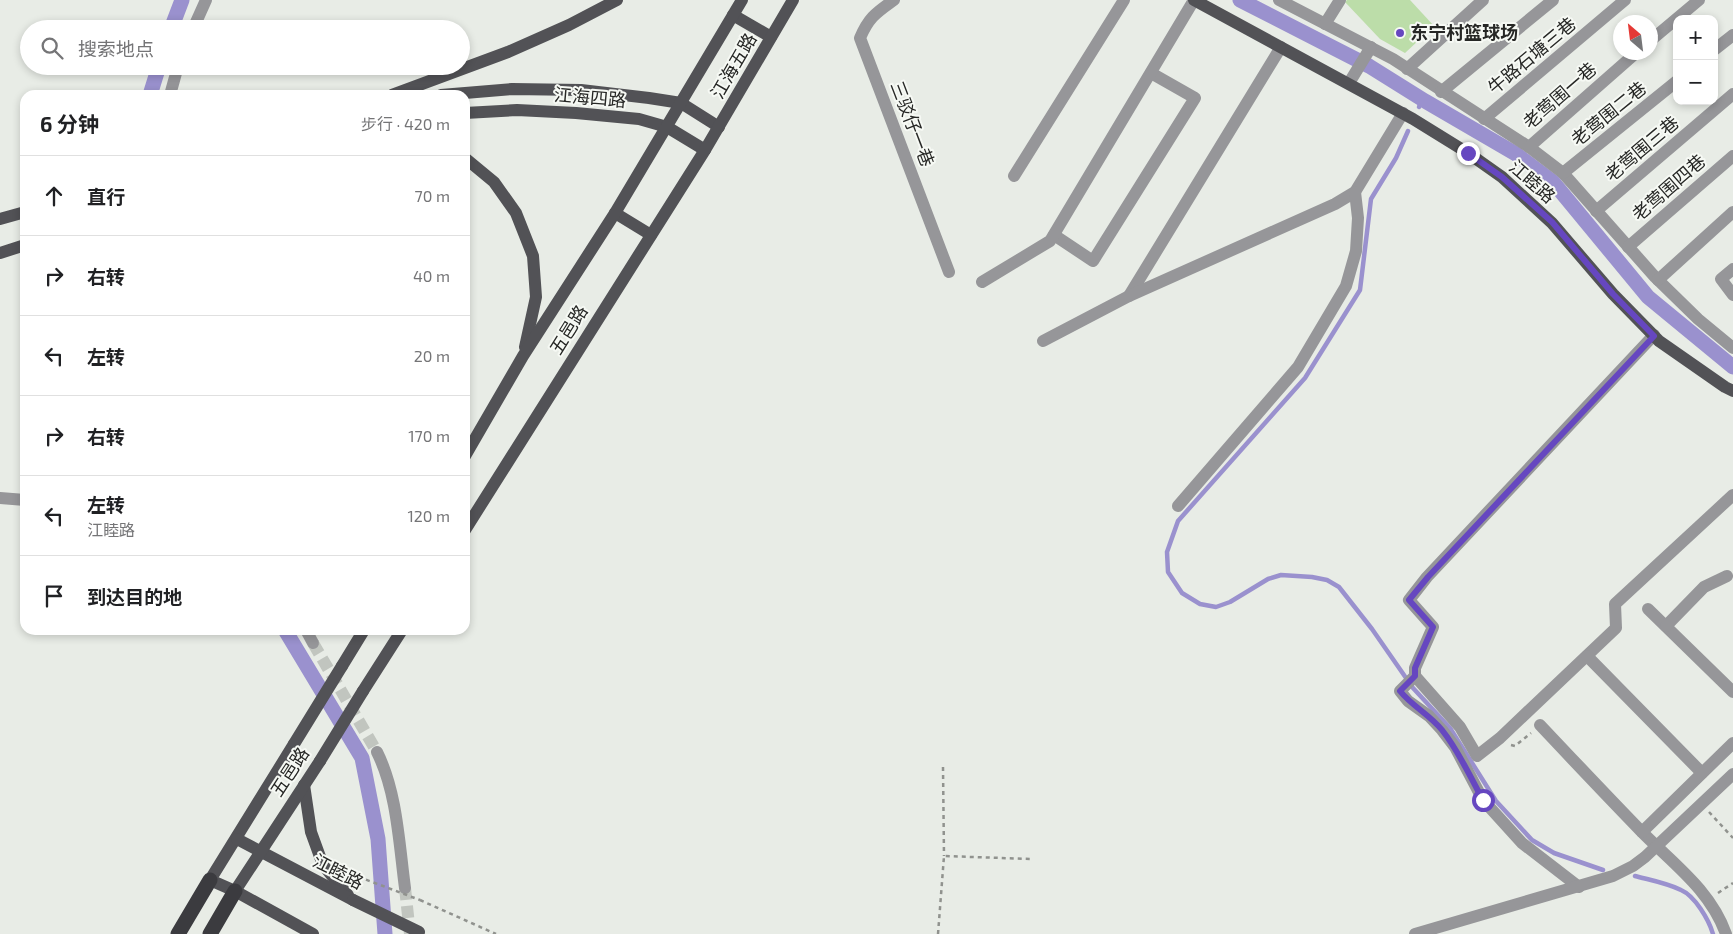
<!DOCTYPE html>
<html lang="zh">
<head>
<meta charset="utf-8">
<style>
  body { margin:0; font-family:"Exo 2","Noto Sans SC",sans-serif; background:#f6f6f6; color:#202124 }
  .controls { position:absolute; right:15px; top:15px; display:grid; overflow:hidden; border-radius:10px; box-shadow:0 2px 8px #0003 }
  .controls button { width:45px; height:45px; display:grid; place-items:center; padding:0; border:0; border-bottom:1px solid #e0e0e0; background:#fff; color:#202124; font:25px sans-serif }
  .compass { position:absolute; left:1613px; top:15px; width:45px; height:45px; border-radius:50%; background:#fff; box-shadow:0 2px 8px #0003; rotate:332deg }
  .stop { position:absolute; width:15px; height:15px; margin:-11px; border:4px solid #6647c0; border-radius:50%; background:#fff }
  .stop.end { background:#6647c0; border-color:#fff; box-shadow:0 1px 5px #0008 }
  .list { margin:0; padding:0; list-style:none }
  h2 { display:flex; justify-content:space-between; align-items:center; height:65px; margin:0; padding:0 20px; font-size:21px }
  h2 small { font-size:16px; font-weight:400; color:#757577 }
  .list li { display:grid; grid-template-columns:32px 1fr auto; gap:15px; align-items:center; box-sizing:border-box; height:80px; padding:0 20px; border-top:1px solid #e0e0e0 }
  .list b { display:block; font-size:19px; white-space:nowrap }
  .list p { margin:0; font-size:16px; white-space:nowrap; color:#757577 }
  .list em { font-size:16px; font-style:normal; color:#757577 }
  .icon { flex:none; width:28px; height:28px; fill:none; stroke:currentColor; stroke-width:2; stroke-linecap:round; stroke-linejoin:round }
  .map { position:relative; flex:none; width:1733px; height:934px; overflow:hidden }
  .search { position:absolute; background:#fff; box-shadow:0 2px 8px #0003; left:20px; top:20px; width:450px; height:55px; display:flex; align-items:center; gap:12px; box-sizing:border-box; padding:0 18px; border-radius:28px; color:#757577; font-size:19px }
  .panel { position:absolute; background:#fff; box-shadow:0 2px 8px #0003; left:20px; top:90px; width:450px; height:545px; border-radius:15px }
  .map>svg:first-child { display:block }
  .garden { fill:#bcdda9 }
  .lines { fill:none; stroke-linecap:round; stroke-linejoin:round }
  .stream { stroke:#9a91ce; stroke-width:4.5 }
  .canal { stroke:#9a91ce; stroke-width:15 }
  .minor-tunnel { stroke:#c1c5bf; stroke-width:12; stroke-dasharray:12 6; stroke-linecap:butt }
  .path { stroke:#90928e; stroke-width:2.5; stroke-dasharray:4 4; stroke-linecap:butt }
  .minor { stroke:#969699; stroke-width:12 }
  .major { stroke:#525256; stroke-width:12 }
  .highway { stroke:#3b3b3f; stroke-width:15 }
  .path-bridge { stroke:#90928e; stroke-width:2.5; stroke-dasharray:4 4; stroke-linecap:butt }
  .major-bridge { stroke:#525256; stroke-width:12 }
  .route { stroke:#6647c0; stroke-width:6 }
  .poi-dot { fill:#6647c0; stroke:#f6f9f4; stroke-width:2 }
  .labels { text-anchor:middle; stroke-width:4; stroke-linejoin:round; paint-order:stroke }
  .poi-label { font-size:18px; font-weight:bold; fill:#262725; stroke:#f6f9f4; text-anchor:start }
  .street-label { font-size:18px; fill:#262725; stroke:#f6f9f4 }
</style>
</head>
<body>
<div class="map">
<svg width="1733" height="934" viewBox="0 0 1733 934">
  <rect width="100%" height="100%" fill="#e8ece6"/>
  <polygon class="garden" points="1347,0 1410,0 1434,26 1405,53 1380,39 1345,2"/>
  <g class="lines">
    <g class="stream">
      <polyline points="1419,107 1422,99"/>
      <polyline points="1408,131 1396,158 1371,199 1360,290 1305,378 1178,521 1167,552 1168,572 1182,593 1200,604 1216,607 1230,602 1268,579 1281,575 1312,577 1327,580 1339,587 1372,629 1413,688 1450,728 1496,801 1532,840 1554,853 1603,870"/>
      <path d="M1635 876C1650 880 1667 883 1681 890 1695 896 1709 920 1713 934"/>
    </g>
    <g class="canal">
      <polyline points="1240,0 1369,66 1425,101 1516,154 1553,182 1648,297 1733,367"/>
      <polyline points="171,29 182,0"/>
      <polyline points="150,95 159,66"/>
      <polyline points="285,630 362,758 378,839 385,934"/>
    </g>
    <g class="minor-tunnel">
      <polyline points="313,643 377,752"/>
      <polyline points="405,888 410,934"/>
    </g>
    <g class="path">
      <polyline points="1511,745 1515,746 1531,733"/>
      <polyline points="943,767 944,856"/>
      <polyline points="1709,812 1733,838"/>
      <polyline points="1718,893 1733,883"/>
      <polyline points="420,900 496,934"/>
      <polyline points="938,934 944,856 1031,859"/>
    </g>
    <g class="minor">
      <path d="M894 0C876 13 869 17 860 38L949 272"/>
      <polyline points="1279,0 1393,59 1529,147 1563,173 1655,277 1698,319 1733,348"/>
      <polyline points="1325,24 1340,0"/>
      <polyline points="193,29 206,0"/>
      <polyline points="1650,41 1699,0"/>
      <polyline points="1714,50 1733,35"/>
      <polyline points="1407,69 1483,0"/>
      <polyline points="1349,83 1371,47"/>
      <polyline points="1441,92 1553,0"/>
      <polyline points="170,95 178,66"/>
      <polyline points="1484,119 1625,0"/>
      <polyline points="1529,147 1637,52"/>
      <polyline points="1563,173 1677,81"/>
      <polyline points="1014,176 1124,0"/>
      <polyline points="1596,211 1733,94"/>
      <polyline points="1054,235 1093,261 1195,98 1151,73"/>
      <polyline points="1628,247 1733,156"/>
      <polyline points="1733,269 1721,279 1733,295"/>
      <polyline points="1658,280 1733,212"/>
      <polyline points="982,282 1050,241 1194,0"/>
      <polyline points="1129,296 1281,47"/>
      <polyline points="1654,335 1427,577 1409,600 1433,627 1415,668 1415,676 1460,727 1477,756 1500,738 1616,628 1615,604 1733,495"/>
      <polyline points="1043,341 1129,296 1335,204 1355,192 1403,113"/>
      <polyline points="0,498 25,500"/>
      <polyline points="1178,506 1298,367 1346,286 1356,251 1358,218 1355,192"/>
      <polyline points="1648,609 1733,692"/>
      <polyline points="1666,626 1704,587 1727,576"/>
      <polyline points="306,630 313,643"/>
      <polyline points="1587,656 1702,773"/>
      <polyline points="1415,676 1400,691 1408,701 1429,716 1442,730 1455,747 1483,800 1522,843 1579,887"/>
      <path d="M1540 725C1573 760 1606 795 1640 830 1672 863 1710 889 1726 934"/>
      <path d="M377 752C397 792 399 843 405 888"/>
      <polyline points="1642,832 1733,743"/>
      <polyline points="1415,934 1613,876 1633,866 1645,857 1733,774"/>
    </g>
    <g class="major">
      <polyline points="1194,0 1413,119 1468,153 1502,177 1552,223 1613,294 1659,341 1725,387 1733,391"/>
      <polyline points="733,15 771,37"/>
      <polyline points="392,95 508,52 569,25 617,0"/>
      <polyline points="441,95 512,89 581,90 649,98 681,103 719,127"/>
      <polyline points="465,113 517,110 576,113 639,119 667,127 705,150"/>
      <polyline points="465,158 494,182 516,213 533,256 536,297 525,347"/>
      <polyline points="615,213 651,235"/>
      <polyline points="0,219 25,212"/>
      <polyline points="0,253 25,245"/>
      <polyline points="465,456 523,356 615,213 742,0"/>
      <polyline points="465,530 705,150 793,0"/>
      <polyline points="342,666 364,630"/>
      <polyline points="363,691 402,630"/>
      <polyline points="294,744 210,880 235,891 313,934"/>
      <polyline points="304,785 311,832 323,865 348,895"/>
      <polyline points="237,839 353,900"/>
      <polyline points="235,891 320,761"/>
    </g>
    <g class="highway">
      <polyline points="178,934 210,880"/>
      <polyline points="210,934 235,891"/>
    </g>
    <polyline class="path-bridge" points="351,874 420,900"/>
    <g class="major-bridge">
      <polyline points="294,744 342,666"/>
      <polyline points="320,761 363,691"/>
      <polyline points="353,900 419,932"/>
    </g>
  </g>
  <g class="lines">
    <path class="route" d="M1468 153 1502 177 1552 222 1613 294 1654 336 1428 577 1409 600 1433 627 1415 668V676L1400 691C1412 706 1430 715 1442 730 1459 751 1470 777 1483 800"/>
  </g>
  <circle class="poi-dot" cx="1400" cy="33" r="5"/>
  <g class="labels">
    <g class="poi-label">
      <text x="1410" y="39">东宁村篮球场</text>
    </g>
    <g class="street-label">
      <text transform="translate(1532 56) rotate(-40)" y="6">牛路石塘三巷</text>
      <text transform="translate(734 66) rotate(-60)" y="6">江海五路</text>
      <text transform="translate(1560 96) rotate(-41)" y="6">老莺围一巷</text>
      <text transform="translate(590 98) rotate(5)" y="6">江海四路</text>
      <text transform="translate(1609 114) rotate(-39)" y="6">老莺围二巷</text>
      <text transform="translate(912 124) rotate(69)" y="6">三驳仔一巷</text>
      <text transform="translate(1642 149) rotate(-40)" y="6">老莺围三巷</text>
      <text transform="translate(1532 182) rotate(41)" y="6">江睦路</text>
      <text transform="translate(1669 188) rotate(-41)" y="6">老莺围四巷</text>
      <text transform="translate(569 330) rotate(-58)" y="6">五邑路</text>
      <text transform="translate(290 772) rotate(-57)" y="6">五邑路</text>
      <text transform="translate(338 872) rotate(27)" y="6">江睦路</text>
    </g>
  </g>
</svg>
<div class="controls">
<button>+</button>
<button>−</button>
</div>
<svg class="compass" viewBox="-18 -18 36 36"><path d="M0-13l5 13h-10z" fill="#e53935"/><path d="M0 13l5-13h-10z" fill="#757577"/></svg>
<div class="stop" style="left:1483px;top:800px"></div>
<div class="stop end" style="left:1468px;top:153px"></div>
<div class="search"><svg class="icon" aria-label="search" viewBox="0 0 24 24"><circle cx="10" cy="10" r="6"/><path d="M15 15l6 6"/></svg>搜索地点</div>
<section class="panel">
<h2>6 分钟<small>步行 · 420 m</small></h2>
<ul class="list">
<li><svg class="icon" aria-label="ahead" viewBox="0 0 24 24"><path d="M12 20V5M6 11l6-6 6 6"/></svg><div><b>直行</b></div><em>70 m</em></li>
<li><svg class="icon" aria-label="right" viewBox="0 0 24 24"><path d="M7 20v-9h11M14 6l5 5-5 5"/></svg><div><b>右转</b></div><em>40 m</em></li>
<li><svg class="icon" aria-label="left" viewBox="0 0 24 24"><path d="M17 20v-9H6M10 6l-5 5 5 5"/></svg><div><b>左转</b></div><em>20 m</em></li>
<li><svg class="icon" aria-label="right" viewBox="0 0 24 24"><path d="M7 20v-9h11M14 6l5 5-5 5"/></svg><div><b>右转</b></div><em>170 m</em></li>
<li><svg class="icon" aria-label="left" viewBox="0 0 24 24"><path d="M17 20v-9H6M10 6l-5 5 5 5"/></svg><div><b>左转</b><p>江睦路</p></div><em>120 m</em></li>
<li><svg class="icon" aria-label="arrive" viewBox="0 0 24 24"><path d="M6 21V4h12l-3 4 3 4H6"/></svg><div><b>到达目的地</b></div></li>
</ul>
</section>
</div>
</body>
</html>
